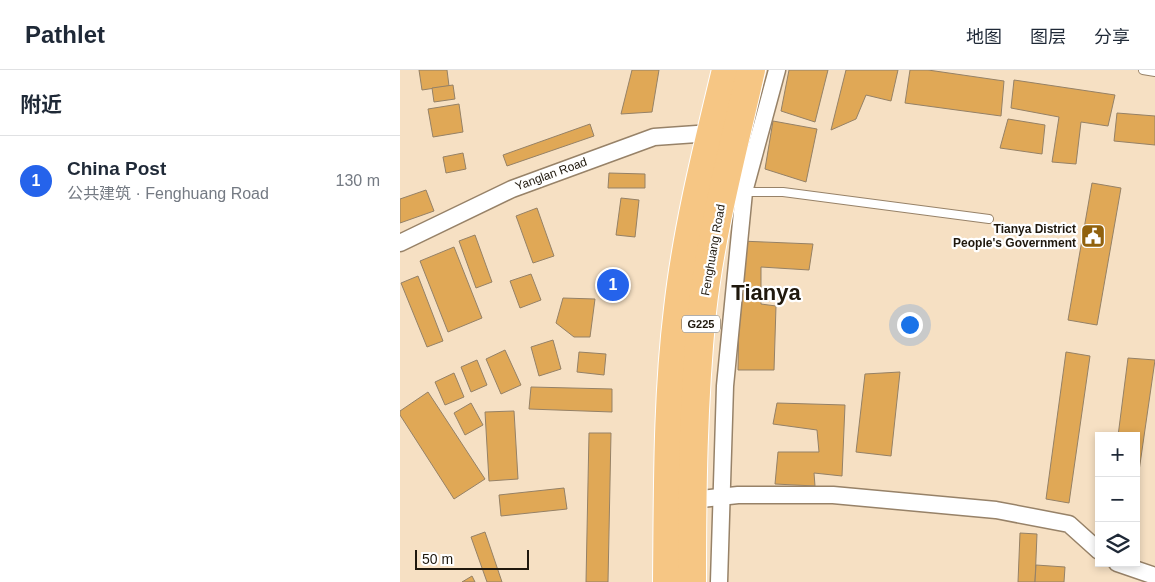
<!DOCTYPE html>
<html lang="zh">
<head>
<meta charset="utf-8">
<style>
  body { margin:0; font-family:Helvetica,"Noto Sans SC",sans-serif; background:#f2f2f3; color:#1f2937 }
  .controls { position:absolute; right:15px; bottom:15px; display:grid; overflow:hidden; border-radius:0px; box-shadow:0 2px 8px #0003 }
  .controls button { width:45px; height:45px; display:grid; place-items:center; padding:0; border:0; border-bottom:1px solid #e0e1e3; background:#fff; color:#1f2937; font:25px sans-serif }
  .scale { position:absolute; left:15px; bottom:12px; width:114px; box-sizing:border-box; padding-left:5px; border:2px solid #1f180d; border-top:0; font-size:14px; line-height:18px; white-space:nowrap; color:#1f180d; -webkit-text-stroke:4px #fff; paint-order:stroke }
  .you { position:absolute; left:509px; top:254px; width:18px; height:18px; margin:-12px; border:4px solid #fff; border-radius:50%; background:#1a73e8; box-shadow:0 0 0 8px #1a73e833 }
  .badge { display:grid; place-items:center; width:32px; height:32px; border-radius:50%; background:#2563eb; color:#fff; font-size:16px; font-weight:700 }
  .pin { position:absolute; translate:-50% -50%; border:2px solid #fff; box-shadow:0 1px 5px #0006 }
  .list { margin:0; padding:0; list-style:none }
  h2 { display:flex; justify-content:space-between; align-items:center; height:65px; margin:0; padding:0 20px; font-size:21px }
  h2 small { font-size:16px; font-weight:400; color:#747a83 }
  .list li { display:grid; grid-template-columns:32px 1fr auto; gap:15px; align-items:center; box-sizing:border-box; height:90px; padding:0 20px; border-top:1px solid #e0e1e3 }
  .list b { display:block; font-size:19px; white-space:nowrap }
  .list p { margin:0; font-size:16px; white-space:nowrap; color:#747a83 }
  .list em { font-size:16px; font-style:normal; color:#747a83 }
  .icon { flex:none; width:28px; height:28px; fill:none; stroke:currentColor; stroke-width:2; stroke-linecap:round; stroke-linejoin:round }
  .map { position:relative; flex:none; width:755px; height:512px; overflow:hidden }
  header { display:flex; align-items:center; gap:30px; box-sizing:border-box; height:70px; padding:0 25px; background:#fff; border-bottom:1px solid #e0e1e3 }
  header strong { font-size:24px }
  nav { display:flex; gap:28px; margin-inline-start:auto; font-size:18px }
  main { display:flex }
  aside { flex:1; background:#fff }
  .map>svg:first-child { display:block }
  .building { fill:#e0a856; stroke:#958166 }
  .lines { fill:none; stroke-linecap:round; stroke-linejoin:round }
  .lane-casing { stroke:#978268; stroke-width:10 }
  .street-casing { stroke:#978268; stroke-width:19 }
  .highway-casing { stroke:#fff; stroke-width:30 }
  .lane { stroke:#fff; stroke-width:8 }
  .street { stroke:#fff; stroke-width:16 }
  .highway { stroke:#f6c684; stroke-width:28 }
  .labels { text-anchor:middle; stroke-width:4.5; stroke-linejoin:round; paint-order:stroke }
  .shield { fill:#fff; stroke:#625d56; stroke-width:1 }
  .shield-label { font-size:11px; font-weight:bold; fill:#1f180d }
  .street-label { font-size:12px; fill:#1f180d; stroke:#fff }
  .poi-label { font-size:12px; font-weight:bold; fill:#1f180d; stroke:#fff; text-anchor:end }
  .town-label { font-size:22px; font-weight:bold; fill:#1f180d; stroke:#fff }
</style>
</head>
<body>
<header>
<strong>Pathlet</strong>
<nav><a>地图</a><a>图层</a><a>分享</a></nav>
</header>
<main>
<aside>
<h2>附近<small></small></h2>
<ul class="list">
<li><span class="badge">1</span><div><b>China Post</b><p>公共建筑 · Fenghuang Road</p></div><em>130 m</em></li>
</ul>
</aside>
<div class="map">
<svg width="755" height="512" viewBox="0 0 755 512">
  <rect width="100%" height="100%" fill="#f6e0c3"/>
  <g class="building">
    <polygon points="19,0 47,0 49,16 22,20"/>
    <polygon points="232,0 259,0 252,42 221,44"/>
    <polygon points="389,0 428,0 415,52 381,41"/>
    <polygon points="446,0 498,0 491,31 466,25 456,49 431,60"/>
    <polygon points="510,0 528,0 604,11 601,46 505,33"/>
    <polygon points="614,10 715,25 708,56 681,52 676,94 652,92 659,47 611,38"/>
    <polygon points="53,15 55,29 34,32 32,18"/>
    <polygon points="59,34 63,62 33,67 28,39"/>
    <polygon points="717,43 755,46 755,75 714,71"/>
    <polygon points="608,49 645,55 642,84 600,78"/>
    <polygon points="373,51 417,59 406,112 365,99"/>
    <polygon points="190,54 194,66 107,96 103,85"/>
    <polygon points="63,83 66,99 46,103 43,87"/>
    <polygon points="209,103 245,104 245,118 208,118"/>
    <polygon points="692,113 721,118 697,255 668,250"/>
    <polygon points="26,120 34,141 0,153 0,129"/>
    <polygon points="221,128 239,130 235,167 216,165"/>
    <polygon points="137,138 154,186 133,193 116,146"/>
    <polygon points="75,165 92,212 76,218 59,171"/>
    <polygon points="340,171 413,174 409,200 361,197 361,234 376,236 374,300 338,300"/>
    <polygon points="54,177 82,248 48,262 20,191"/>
    <polygon points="131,204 141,230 120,238 110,211"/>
    <polygon points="18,206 43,271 27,277 1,213"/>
    <polygon points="163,228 195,229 190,267 174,267 156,253"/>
    <polygon points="153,270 161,299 139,306 131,277"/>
    <polygon points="105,280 121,315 101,324 86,289"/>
    <polygon points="179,282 206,284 204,305 177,302"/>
    <polygon points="666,282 690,286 669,433 646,429"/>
    <polygon points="728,288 755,290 736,422 736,366 718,366"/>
    <polygon points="77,290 87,315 71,322 61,297"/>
    <polygon points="500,302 491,386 456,382 465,304"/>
    <polygon points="54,303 64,327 45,335 35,312"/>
    <polygon points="131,317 212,319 212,342 129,339"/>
    <polygon points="28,322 85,409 54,429 0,345 0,341"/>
    <polygon points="71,333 83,355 65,365 54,343"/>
    <polygon points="377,333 445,335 442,406 414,403 415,416 375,414 378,382 419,382 417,360 373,354"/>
    <polygon points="114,341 118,409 89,411 85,342"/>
    <polygon points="189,363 211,363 208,512 186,512"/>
    <polygon points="164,418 167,439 101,446 99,425"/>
    <polygon points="85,462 102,512 87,512 71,467"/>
    <polygon points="620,463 637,464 635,512 618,512"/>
    <polygon points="636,495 665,497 664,512 635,512"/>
    <polygon points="72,506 75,512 62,512"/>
  </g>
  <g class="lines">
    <defs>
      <g id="lane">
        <polyline points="743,0 755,2"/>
        <polyline points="342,122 383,122 589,149"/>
      </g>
      <g id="street">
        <polyline points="0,173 112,119 254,67 311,63"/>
        <polyline points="292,430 338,425 433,425 596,440 669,454 699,481"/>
        <polyline points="717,493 755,506"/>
        <polyline points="319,512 325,316 344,122 377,0"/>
      </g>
      <g id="highway">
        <path d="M267 512C268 421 267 329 278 239 287 158 307 79 326 0"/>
        <path d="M292 512C292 422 293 332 302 242 311 161 333 80 351 0"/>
      </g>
    </defs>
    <use href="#lane" class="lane-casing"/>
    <use href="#street" class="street-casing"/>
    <use href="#highway" class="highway-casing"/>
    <use href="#lane" class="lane"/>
    <use href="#street" class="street"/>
    <use href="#highway" class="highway"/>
  </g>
  <defs>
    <symbol id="civic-square" viewBox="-11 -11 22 22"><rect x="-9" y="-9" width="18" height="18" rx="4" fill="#91610d" stroke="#fff"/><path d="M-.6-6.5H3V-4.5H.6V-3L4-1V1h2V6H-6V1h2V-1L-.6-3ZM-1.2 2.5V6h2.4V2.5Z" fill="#fff"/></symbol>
  </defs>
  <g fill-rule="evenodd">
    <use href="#civic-square" x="679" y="152" width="28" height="28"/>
  </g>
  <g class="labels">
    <rect class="shield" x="282" y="245.5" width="38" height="17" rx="4"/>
    <g class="shield-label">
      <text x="301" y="258">G225</text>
    </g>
    <g class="street-label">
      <text transform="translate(151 104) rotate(-20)" y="4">Yanglan Road</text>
      <text transform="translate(313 180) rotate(-80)" y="4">Fenghuang Road</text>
    </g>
    <g class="poi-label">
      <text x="676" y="163">Tianya District<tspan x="676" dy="14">People's Government</tspan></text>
    </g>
    <g class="town-label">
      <text x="366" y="230">Tianya</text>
    </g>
  </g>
</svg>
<div class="controls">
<button>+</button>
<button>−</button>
<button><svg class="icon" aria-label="layers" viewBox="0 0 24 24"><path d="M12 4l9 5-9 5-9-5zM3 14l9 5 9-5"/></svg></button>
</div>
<div class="scale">50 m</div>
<div class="you"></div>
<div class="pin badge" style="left:213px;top:215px">1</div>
</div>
</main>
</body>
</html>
